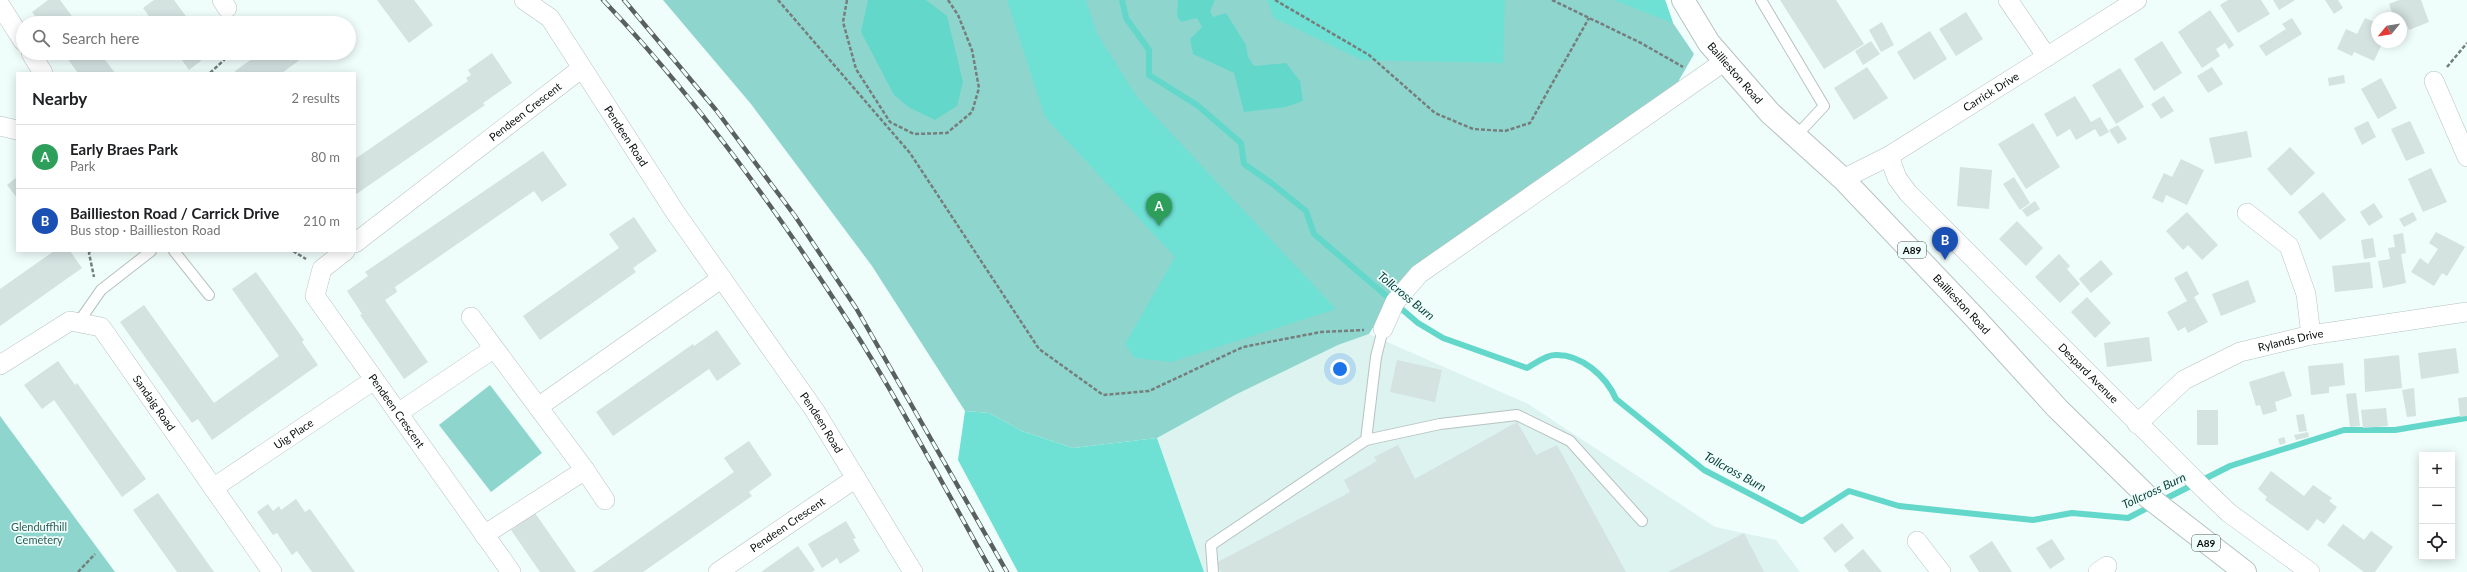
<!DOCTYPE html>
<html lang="en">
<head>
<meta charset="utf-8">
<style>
  body { margin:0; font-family:Lato,sans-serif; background:#f2f2f2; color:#202124 }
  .controls { position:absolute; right:12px; bottom:12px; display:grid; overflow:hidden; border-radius:0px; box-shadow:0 2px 10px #0003 }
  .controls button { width:36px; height:36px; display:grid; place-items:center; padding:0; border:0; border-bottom:1px solid #e0e0e0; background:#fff; color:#202124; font:20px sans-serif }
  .compass { position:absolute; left:2371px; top:12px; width:36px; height:36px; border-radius:50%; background:#fff; box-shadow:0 2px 10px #0003; rotate:240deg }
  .you { position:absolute; left:1340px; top:369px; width:14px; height:14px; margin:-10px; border:3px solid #fff; border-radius:50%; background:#1a73e8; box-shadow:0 0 0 6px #1a73e833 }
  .badge { display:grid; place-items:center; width:26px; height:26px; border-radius:50%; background:#2563eb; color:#fff; font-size:13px; font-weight:700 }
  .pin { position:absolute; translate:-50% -33px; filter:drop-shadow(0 1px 2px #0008) }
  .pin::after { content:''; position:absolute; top:21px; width:14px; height:12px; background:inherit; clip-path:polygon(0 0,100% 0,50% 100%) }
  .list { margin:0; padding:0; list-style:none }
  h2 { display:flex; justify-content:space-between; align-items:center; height:52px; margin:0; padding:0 16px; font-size:17px }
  h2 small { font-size:13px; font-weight:400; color:#757577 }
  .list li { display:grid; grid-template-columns:26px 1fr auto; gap:12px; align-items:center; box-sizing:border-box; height:64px; padding:0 16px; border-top:1px solid #e0e0e0 }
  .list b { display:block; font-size:15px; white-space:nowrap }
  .list p { margin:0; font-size:13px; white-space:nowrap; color:#757577 }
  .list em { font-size:13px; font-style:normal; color:#757577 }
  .icon { flex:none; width:22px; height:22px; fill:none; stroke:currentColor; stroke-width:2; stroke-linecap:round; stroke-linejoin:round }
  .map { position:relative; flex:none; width:2467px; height:572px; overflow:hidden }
  .search { position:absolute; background:#fff; box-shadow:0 2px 10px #0003; left:16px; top:16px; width:340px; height:44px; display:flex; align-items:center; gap:10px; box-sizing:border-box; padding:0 14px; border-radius:22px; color:#757577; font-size:15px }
  .panel { position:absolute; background:#fff; box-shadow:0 2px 10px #0003; left:16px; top:72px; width:340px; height:180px; border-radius:0px }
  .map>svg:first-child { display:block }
  .built { fill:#dcf3f0 }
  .green { fill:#8ed6cd }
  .forest { fill:#6ee0d4 }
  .water { fill:#64d7cb }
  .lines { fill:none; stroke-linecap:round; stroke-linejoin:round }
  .stream { stroke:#64d7cb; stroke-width:6 }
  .building { fill:#d4e2e0 }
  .service-casing { stroke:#b6c3c1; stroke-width:12 }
  .minor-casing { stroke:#b6c3c1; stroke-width:20 }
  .primary-casing { stroke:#b6c3c1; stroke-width:24 }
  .path { stroke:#757e7d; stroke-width:2.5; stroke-dasharray:4 2; stroke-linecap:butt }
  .service { stroke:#fff; stroke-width:10 }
  .minor { stroke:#fff; stroke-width:19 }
  .primary { stroke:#fff; stroke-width:22 }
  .rail-casing { stroke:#59605f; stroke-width:4.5 }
  .rail { stroke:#effdfb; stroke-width:3; stroke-dasharray:9; stroke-linecap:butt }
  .labels { text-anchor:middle; stroke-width:3.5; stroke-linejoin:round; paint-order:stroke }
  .shield { fill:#effdfb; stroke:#4e5554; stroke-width:1 }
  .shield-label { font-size:10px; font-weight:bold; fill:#090d0d }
  .street-label { font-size:11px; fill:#090d0d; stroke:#effdfb }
  .park-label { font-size:11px; fill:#2e5f59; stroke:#effdfb }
  .water-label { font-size:12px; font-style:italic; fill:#063e39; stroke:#effdfb }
</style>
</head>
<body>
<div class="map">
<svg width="2467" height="572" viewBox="0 0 2467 572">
  <rect width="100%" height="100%" fill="#effdfb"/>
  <polygon class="built" points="1369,334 1528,404 1715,527 1776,540 1800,572 1204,572 1157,438 1235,395 1338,345"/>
  <g class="green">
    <polygon points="663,0 1665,0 1673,23 1694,54 1678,82 1536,185 1408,272 1369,334 1338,345 1235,395 1157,438 1073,448 1022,431 989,413 965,411 872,266 751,104"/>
    <polygon points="490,385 542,453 491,492 439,425"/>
    <polygon points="0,416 115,572 0,572"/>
  </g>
  <g class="forest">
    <polygon points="1007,0 1086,0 1097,34 1138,98 1336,309 1171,362 1135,358 1125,344 1175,257 1045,117"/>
    <polygon points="1267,0 1505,0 1503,63 1362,60 1274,18"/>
    <polygon points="1614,0 1665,0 1673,23"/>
    <polygon points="965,411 989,413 1022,431 1073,448 1157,438 1204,572 1018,572 958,460"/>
  </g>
  <g class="water">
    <polygon points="868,0 926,0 947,16 963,82 957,106 935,120 910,108 894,95 861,32"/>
    <polygon points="1178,0 1215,0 1210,11 1213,17 1226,13 1246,45 1248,57 1254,66 1286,63 1300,81 1303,101 1286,107 1244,112 1234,73 1193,54 1190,39 1202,27 1197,18 1181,22 1177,16"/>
  </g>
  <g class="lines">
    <g class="stream">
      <path d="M1122 0 1126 18 1149 50V75L1197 105 1241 143 1244 164 1270 182 1306 211 1314 234 1418 323 1443 338 1527 368C1534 364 1546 355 1555 355 1581 354 1606 376 1616 399L1704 470 1802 521 1849 491 1899 506 2033 520 2072 513 2128 518 2153 505"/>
      <polyline points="2161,501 2230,466 2344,430 2395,430 2467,418"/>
    </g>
  </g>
  <g class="building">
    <polygon points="48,0 60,0 77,23 40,23 32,12"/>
    <polygon points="154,0 174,0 191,23 154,23 143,8"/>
    <polygon points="377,0 414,0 433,25 409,43"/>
    <polygon points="1780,0 1836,0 1864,44 1824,69"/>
    <polygon points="2228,0 2261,0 2270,14 2238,33 2220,5"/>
    <polygon points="2273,0 2295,0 2279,10"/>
    <polygon points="2325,0 2338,0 2343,8 2334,14"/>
    <polygon points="2399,0 2421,0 2429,22 2409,30 2407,25 2401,28 2401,18 2394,18 2389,4"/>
    <polygon points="2210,10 2234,45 2229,49 2225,43 2216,49 2220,56 2202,68 2178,32"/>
    <polygon points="1966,12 1983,39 1956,56 1939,29"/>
    <polygon points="2292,18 2302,34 2266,56 2259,46 2286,29 2282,24"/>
    <polygon points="2365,18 2377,23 2377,42 2383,42 2374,61 2354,52 2352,56 2337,49 2346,29 2357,34"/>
    <polygon points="1882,22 1894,45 1881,52 1869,30"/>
    <polygon points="1930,31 1947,59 1914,80 1897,52"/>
    <polygon points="1871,41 1880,54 1863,65 1855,51"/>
    <polygon points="2162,41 2182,73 2154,91 2134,59"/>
    <polygon points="63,53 100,53 115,73 78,73"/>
    <polygon points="177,53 211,53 189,70"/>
    <polygon points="260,53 309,53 282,73 236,73 235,71"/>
    <polygon points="492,53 512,83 483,103 485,105 355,195 355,159 468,81 466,78 471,75 468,70"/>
    <polygon points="1867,67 1888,98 1854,120 1834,88"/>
    <polygon points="2212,67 2223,84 2208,93 2197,76"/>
    <polygon points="2120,68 2144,107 2116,124 2092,85"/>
    <polygon points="2344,75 2345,83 2329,86 2328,78"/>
    <polygon points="2381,78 2397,108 2378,119 2361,89"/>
    <polygon points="2075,96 2091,122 2100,117 2109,132 2100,137 2095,129 2076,140 2070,129 2057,137 2044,114"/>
    <polygon points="2164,96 2174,111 2161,119 2151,104"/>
    <polygon points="2368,121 2376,137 2362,145 2354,128"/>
    <polygon points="2410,121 2425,153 2406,161 2391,129"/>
    <polygon points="2033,123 2060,167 2026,189 1998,144"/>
    <polygon points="2118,125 2127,139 2118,144 2109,130"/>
    <polygon points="2247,131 2252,157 2215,164 2209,138"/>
    <polygon points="2290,147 2315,173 2291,196 2267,169"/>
    <polygon points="543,151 567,185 542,202 534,191 395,287 397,292 385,300 428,362 404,379 360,315 362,314 347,291 368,276 365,272"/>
    <polygon points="2181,159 2204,170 2187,205 2166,195 2163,203 2152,198 2164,173 2172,177"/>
    <polygon points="1960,167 1992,170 1989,209 1957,206"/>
    <polygon points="2431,168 2447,202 2423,212 2408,179"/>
    <polygon points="17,177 17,198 7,185"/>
    <polygon points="2014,177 2030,203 2020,210 2003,184"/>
    <polygon points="2323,192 2346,220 2320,240 2298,212"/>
    <polygon points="2035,201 2040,209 2027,217 2022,210"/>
    <polygon points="2374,203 2383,217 2369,226 2360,212"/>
    <polygon points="2187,212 2218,245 2202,260 2188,245 2183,250 2166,231"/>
    <polygon points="2413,212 2417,220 2404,227 2399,219"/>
    <polygon points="634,217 657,251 633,268 636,272 540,340 523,316 619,248 609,234"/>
    <polygon points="2017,221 2043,248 2026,266 1999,239"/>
    <polygon points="2436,232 2465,247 2447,276 2442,273 2434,286 2411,272 2420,258 2428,264 2438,249 2429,243"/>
    <polygon points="2403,233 2406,253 2401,254 2406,283 2383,288 2378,261 2390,259 2388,248 2395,247 2393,235"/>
    <polygon points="2373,238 2376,257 2364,259 2361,240"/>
    <polygon points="54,251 70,251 82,268 0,326 0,289"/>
    <polygon points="2059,254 2070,266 2067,269 2080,284 2060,303 2035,277"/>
    <polygon points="2101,260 2113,274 2091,293 2079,279"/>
    <polygon points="2370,262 2373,288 2335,292 2332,266"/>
    <polygon points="2187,271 2199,294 2194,297 2208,322 2188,333 2185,327 2178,331 2167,312 2187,301 2174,278"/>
    <polygon points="256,272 304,340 302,342 318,365 212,440 198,419 192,423 120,322 144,305 214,403 279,356 232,289"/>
    <polygon points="2248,280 2256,302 2221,316 2212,294"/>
    <polygon points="2087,297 2111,323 2095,338 2071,312"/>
    <polygon points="717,330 741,364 717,381 709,369 613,436 596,412 693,344 694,346"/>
    <polygon points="2149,337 2152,361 2107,367 2104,343"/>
    <polygon points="2456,348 2459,373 2421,379 2418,353"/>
    <polygon points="2399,355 2402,388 2365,392 2364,359"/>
    <polygon points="1397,360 1442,370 1435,402 1390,392"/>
    <polygon points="58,361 75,385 77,383 146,479 122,497 54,400 42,409 24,385"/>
    <polygon points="2343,363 2345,385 2329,387 2329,393 2311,395 2308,366"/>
    <polygon points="2284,371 2292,396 2275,402 2277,411 2263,415 2260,405 2256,406 2249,382"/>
    <polygon points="2414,388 2416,416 2407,417 2402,390"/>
    <polygon points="2356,393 2360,426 2350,427 2346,394"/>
    <polygon points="2467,397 2467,416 2460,417 2458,398"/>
    <polygon points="2386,408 2388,426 2363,428 2361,410"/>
    <rect x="2197" y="410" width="21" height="35"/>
    <polygon points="2304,414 2307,431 2299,432 2296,415"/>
    <polygon points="1517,422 1536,455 1557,445 1626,572 1221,572 1216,563 1350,492 1344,480 1377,461 1374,457 1398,445 1415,479"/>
    <polygon points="2308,432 2309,437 2296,440 2294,435"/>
    <polygon points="2284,437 2286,443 2280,445 2278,439"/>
    <polygon points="749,441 772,475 749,492 752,496 643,572 592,572 734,472 724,458"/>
    <polygon points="2271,471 2304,496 2313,485 2332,498 2329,501 2337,507 2324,524 2317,519 2308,531 2265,500 2267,497 2258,489"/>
    <polygon points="158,493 214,572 177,572 133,510"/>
    <polygon points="296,499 305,512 310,509 355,572 312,572 297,551 292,555 277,533 273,535 257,512 268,504 273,511 279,506 281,510"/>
    <polygon points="535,513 576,572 540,572 511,530"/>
    <polygon points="846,521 856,538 853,539 860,551 840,564 837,558 822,568 808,544"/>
    <polygon points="1842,523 1854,538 1835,553 1823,538"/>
    <polygon points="2343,524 2364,540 2371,531 2393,547 2375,572 2364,572 2327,545"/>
    <polygon points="1744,533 1764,572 1668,572"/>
    <polygon points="2052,539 2065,559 2050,569 2036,548"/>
    <polygon points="1992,541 2012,572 1979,572 1969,556"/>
    <polygon points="798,546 815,570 812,572 761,572"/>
    <polygon points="1863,549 1882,572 1849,572 1844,565"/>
  </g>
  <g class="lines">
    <defs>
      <g id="service">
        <polyline points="1761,0 1824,106 1796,136"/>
        <polyline points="174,251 209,295"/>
        <polyline points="78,323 101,290 151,251"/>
        <polyline points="1366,440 1440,424 1517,415 1570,441 1642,521"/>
        <polyline points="1213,572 1211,545 1366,440 1376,357 1383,329"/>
      </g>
      <g id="minor">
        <polyline points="222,0 227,8"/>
        <path id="s1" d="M524 0 550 18 675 212 815 411 913 572"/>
        <polyline points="2008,0 2047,57"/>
        <polyline points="0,5 23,41"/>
        <polyline points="31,53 43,73"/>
        <polyline points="2434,81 2467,157"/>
        <polyline points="0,126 17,130"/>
        <path id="s2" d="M1889 156 1897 178 1908 193 2206 491 2229 513 2310 572"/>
        <path id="s3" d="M1843 179 1889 156 2137 0"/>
        <polyline points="2247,213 2289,246 2306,294 2311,335"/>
        <path id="s4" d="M355 243 582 68"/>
        <path id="s5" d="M345 251 322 269 315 296 511 572"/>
        <polyline points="471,317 585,470 605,500"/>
        <polyline points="1383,329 1395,302 1419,274 1725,61"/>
        <path id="s6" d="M0 365 70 321 101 327 272 572"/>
        <polyline points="538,407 722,278"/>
        <polyline points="398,413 493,349"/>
        <path id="s7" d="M2137 424 2184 380 2240 352 2311 335 2467 312"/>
        <path id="s8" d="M213 488 374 380"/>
        <polyline points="484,535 585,470"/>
        <polyline points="1917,541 1941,572"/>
        <path id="s9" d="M718 572 856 478"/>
        <polyline points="2098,572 2107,566"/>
      </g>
      <g id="primary">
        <path id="s10" d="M1683 0 1709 43 1770 113 1843 179 1976 319 2057 408 2147 496 2245 572"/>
      </g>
    </defs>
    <use href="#service" class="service-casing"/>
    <use href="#minor" class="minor-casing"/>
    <use href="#primary" class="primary-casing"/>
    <g class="path">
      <polyline points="778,0 910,153 1039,349 1103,395 1149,391 1243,347 1321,332 1364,330"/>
      <polyline points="847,0 843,22 856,69 890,122 914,134 947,133 972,112 979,88 972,50 958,15 948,0"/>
      <polyline points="1275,0 1369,55 1435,113 1473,129 1505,131 1530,123 1589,18"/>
      <polyline points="1552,0 1641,43 1683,67"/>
      <polyline points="2447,67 2467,43"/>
      <polyline points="210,73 224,60 224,53"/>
      <polyline points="90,251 89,253 94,277"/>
      <polyline points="293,251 306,259"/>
      <polyline points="78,572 95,554"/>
    </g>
    <use href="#service" class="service"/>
    <use href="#minor" class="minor"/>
    <use href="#primary" class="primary"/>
    <defs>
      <g id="rail">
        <path d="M603 0C696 98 777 210 850 324 901 404 945 489 992 572"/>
        <polyline points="624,0 716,110 795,216 856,308 1007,572"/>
      </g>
    </defs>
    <use href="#rail" class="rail-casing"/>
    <use href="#rail" class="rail"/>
  </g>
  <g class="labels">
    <g class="shield">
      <rect x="1898" y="242" width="28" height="16" rx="3"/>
      <rect x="2192" y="535" width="28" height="16" rx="3"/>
    </g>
    <g class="shield-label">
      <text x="1912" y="254">A89</text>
      <text x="2206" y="547">A89</text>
    </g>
    <g class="street-label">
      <text dy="4" stroke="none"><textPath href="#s10" startOffset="90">Baillieston Road</textPath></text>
      <text dy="4" stroke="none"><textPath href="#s3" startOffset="172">Carrick Drive</textPath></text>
      <text dy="4" stroke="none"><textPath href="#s4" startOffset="215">Pendeen Crescent</textPath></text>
      <text dy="4" stroke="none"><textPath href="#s1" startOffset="172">Pendeen Road</textPath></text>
      <text dy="4" stroke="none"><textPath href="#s10" startOffset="414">Baillieston Road</textPath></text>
      <text dy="4" stroke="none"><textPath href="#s7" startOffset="179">Rylands Drive</textPath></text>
      <text dy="4" stroke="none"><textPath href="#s2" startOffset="297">Despard Avenue</textPath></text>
      <text dy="4" stroke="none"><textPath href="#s6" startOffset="207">Sandaig Road</textPath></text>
      <text dy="4" stroke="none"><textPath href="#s5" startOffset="198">Pendeen Crescent</textPath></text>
      <text dy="4" stroke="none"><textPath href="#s1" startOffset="519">Pendeen Road</textPath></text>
      <text dy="4" stroke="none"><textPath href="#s8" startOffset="97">Uig Place</textPath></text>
      <text dy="4" stroke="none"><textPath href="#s9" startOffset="84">Pendeen Crescent</textPath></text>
    </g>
    <g class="park-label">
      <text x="39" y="531">Glenduffhill<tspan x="39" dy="13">Cemetery</tspan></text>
    </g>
    <g class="water-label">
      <text transform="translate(1406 296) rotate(39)" y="4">Tollcross Burn</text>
      <text transform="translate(1735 472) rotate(29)" y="4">Tollcross Burn</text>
      <text transform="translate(2154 491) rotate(-25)" y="4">Tollcross Burn</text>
    </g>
  </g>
</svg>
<div class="controls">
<button>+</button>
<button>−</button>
<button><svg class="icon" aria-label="locate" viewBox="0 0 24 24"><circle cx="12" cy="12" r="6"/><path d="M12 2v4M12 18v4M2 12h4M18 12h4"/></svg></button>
</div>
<svg class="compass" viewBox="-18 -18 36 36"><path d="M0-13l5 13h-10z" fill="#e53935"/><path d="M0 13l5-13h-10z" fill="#757577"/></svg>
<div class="you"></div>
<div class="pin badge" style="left:1159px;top:226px;background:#2e9e5b">A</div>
<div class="pin badge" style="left:1945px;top:260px;background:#1a4fb4">B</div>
<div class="search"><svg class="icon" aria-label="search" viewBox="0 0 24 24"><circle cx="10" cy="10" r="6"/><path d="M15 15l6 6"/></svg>Search here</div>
<section class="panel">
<h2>Nearby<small>2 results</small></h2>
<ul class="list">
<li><span class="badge" style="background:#2e9e5b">A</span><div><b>Early Braes Park</b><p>Park</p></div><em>80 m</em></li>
<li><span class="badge" style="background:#1a4fb4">B</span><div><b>Baillieston Road / Carrick Drive</b><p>Bus stop · Baillieston Road</p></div><em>210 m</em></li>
</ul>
</section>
</div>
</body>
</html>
